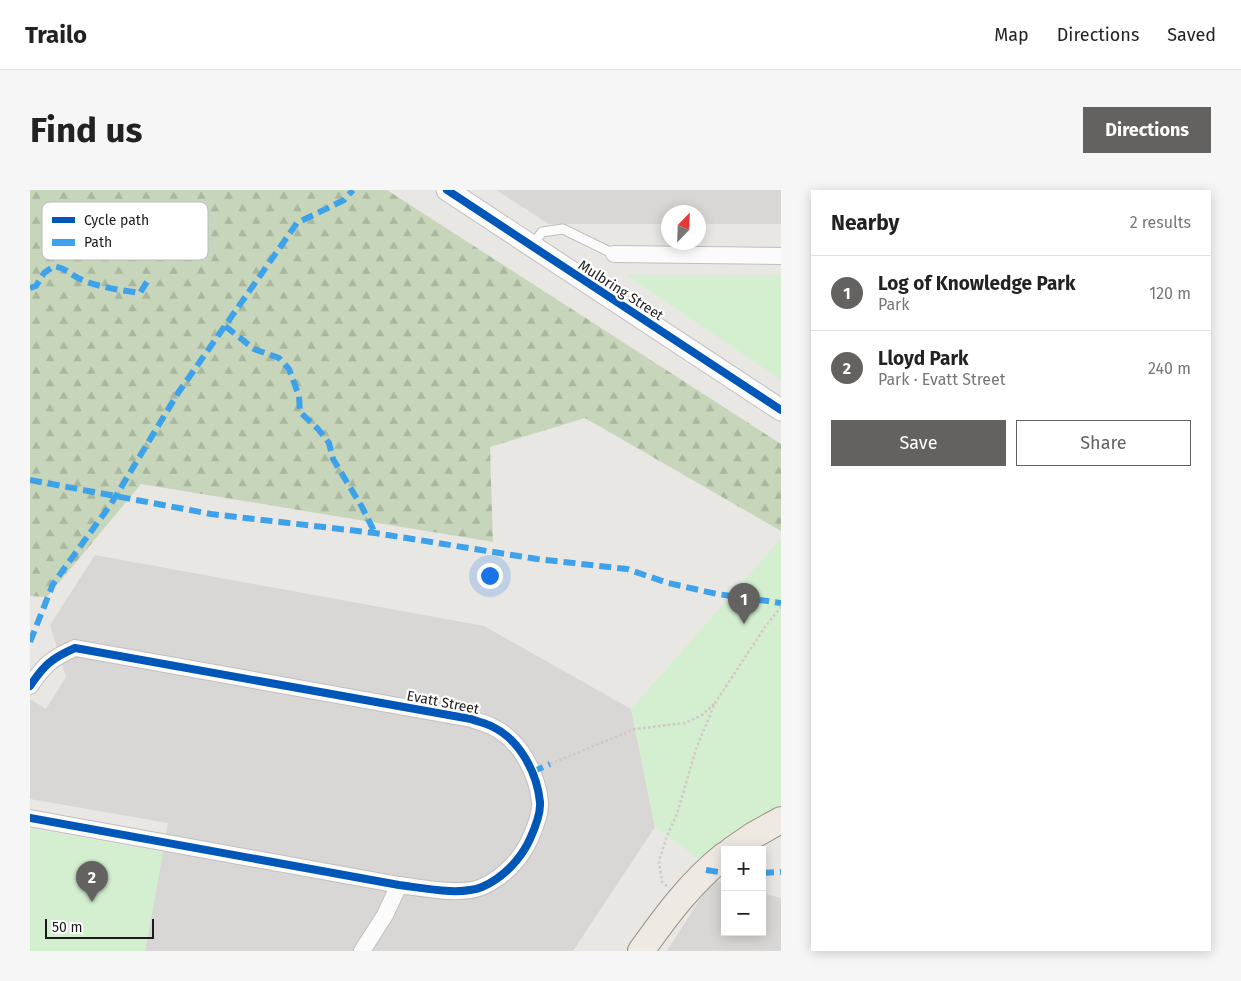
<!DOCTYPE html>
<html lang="en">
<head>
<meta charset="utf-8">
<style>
  body { margin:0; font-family:"Fira Sans",sans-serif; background:#f6f6f6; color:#222 }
  .controls { position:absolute; right:15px; bottom:15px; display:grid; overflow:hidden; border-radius:0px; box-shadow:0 2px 12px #0003 }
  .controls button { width:45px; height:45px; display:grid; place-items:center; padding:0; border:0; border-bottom:1px solid #e0e0e0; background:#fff; color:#222; font:25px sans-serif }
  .compass { position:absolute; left:631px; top:15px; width:45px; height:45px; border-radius:50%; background:#fff; box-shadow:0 2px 12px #0003; rotate:23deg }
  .scale { position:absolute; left:15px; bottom:12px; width:109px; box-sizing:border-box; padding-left:5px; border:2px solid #1b1b1b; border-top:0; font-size:14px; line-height:18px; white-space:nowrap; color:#1b1b1b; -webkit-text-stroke:4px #fff; paint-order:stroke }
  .you { position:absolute; left:459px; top:385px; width:18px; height:18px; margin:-12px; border:4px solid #fff; border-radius:50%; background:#1a73e8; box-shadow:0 0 0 8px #1a73e833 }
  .badge { display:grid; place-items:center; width:32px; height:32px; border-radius:50%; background:#636261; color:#fff; font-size:16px; font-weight:700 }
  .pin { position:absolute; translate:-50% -41px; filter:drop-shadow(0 1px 2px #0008) }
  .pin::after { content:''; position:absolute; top:26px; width:18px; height:15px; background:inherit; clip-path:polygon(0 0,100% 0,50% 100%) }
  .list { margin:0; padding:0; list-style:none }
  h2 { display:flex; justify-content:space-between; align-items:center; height:65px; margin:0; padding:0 20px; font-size:21px }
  h2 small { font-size:16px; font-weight:400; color:#767676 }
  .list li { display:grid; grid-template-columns:32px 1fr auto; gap:15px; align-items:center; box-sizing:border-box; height:75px; padding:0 20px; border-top:1px solid #e0e0e0 }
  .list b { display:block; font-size:19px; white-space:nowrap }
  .list p { margin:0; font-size:16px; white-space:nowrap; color:#767676 }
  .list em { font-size:16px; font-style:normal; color:#767676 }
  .actions { display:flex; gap:10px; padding:15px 20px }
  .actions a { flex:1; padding:11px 0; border:1px solid #636261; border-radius:0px; text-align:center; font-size:18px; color:#636261 }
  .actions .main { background:#636261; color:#fff }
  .map { position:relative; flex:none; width:751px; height:761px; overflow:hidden; border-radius:0px }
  header { display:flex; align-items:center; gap:30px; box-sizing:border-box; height:70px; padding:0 25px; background:#fff; border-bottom:1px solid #e0e0e0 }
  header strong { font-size:24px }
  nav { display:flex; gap:28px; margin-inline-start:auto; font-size:18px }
  .intro { display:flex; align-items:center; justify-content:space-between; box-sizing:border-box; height:120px; padding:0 30px }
  h1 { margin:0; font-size:35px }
  .button { padding:12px 22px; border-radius:0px; background:#636261; color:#fff; font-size:18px; font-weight:700 }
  main { display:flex; gap:30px; padding:0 30px }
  aside { flex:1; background:#fff; border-radius:0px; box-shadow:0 2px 12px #0003 }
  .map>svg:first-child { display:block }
  .residential { fill:#d8d7d5 }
  .forest { fill:url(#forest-firs) }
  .park { fill:#d4efd0 }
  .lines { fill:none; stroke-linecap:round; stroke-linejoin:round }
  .service-casing { stroke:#c0bfbe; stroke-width:11 }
  .minor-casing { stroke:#c0bfbe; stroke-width:18 }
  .tertiary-casing { stroke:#c0bfbe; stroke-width:23 }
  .primary-casing { stroke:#9d9183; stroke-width:28 }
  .path { stroke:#d4c6c5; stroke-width:2.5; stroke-dasharray:2.5 2.5; stroke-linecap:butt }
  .service { stroke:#fcfbfb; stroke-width:9 }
  .minor { stroke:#fcfbfb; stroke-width:16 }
  .tertiary { stroke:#fcfbfb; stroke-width:21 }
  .primary { stroke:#efe9e3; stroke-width:26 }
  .quiet { stroke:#3da2ea; stroke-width:6; stroke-dasharray:12 6; stroke-linecap:butt }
  .cycleway-casing { stroke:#fff; stroke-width:11 }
  .cycleway { stroke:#0057b8; stroke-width:8 }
  .labels { text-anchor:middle; stroke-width:4.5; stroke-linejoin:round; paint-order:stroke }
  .street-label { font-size:14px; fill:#1b1b1b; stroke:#fff }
  .key { fill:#fff; stroke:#bbb; stroke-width:1 }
  .key-label { font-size:14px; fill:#1b1b1b }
</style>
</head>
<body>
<header>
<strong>Trailo</strong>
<nav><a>Map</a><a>Directions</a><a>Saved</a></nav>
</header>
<div class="intro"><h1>Find us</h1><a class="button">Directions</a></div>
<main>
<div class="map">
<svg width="751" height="761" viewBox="0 0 751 761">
  <defs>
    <pattern id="forest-firs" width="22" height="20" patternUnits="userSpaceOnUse" patternTransform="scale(1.25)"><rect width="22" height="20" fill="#c7d6ba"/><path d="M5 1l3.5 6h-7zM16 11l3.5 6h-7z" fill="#aab79f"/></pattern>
  </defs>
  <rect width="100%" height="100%" fill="#e9e7e4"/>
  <g class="residential">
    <polygon points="466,0 751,0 751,34 669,34 668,22 638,22 638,34 519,34"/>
    <polygon points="65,365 454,436 601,519 625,637 543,761 115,761 138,633 0,609 0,509 16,519 36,487 20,435"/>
    <polygon points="682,690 695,693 695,742 732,742 732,703 751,708 751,761 637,761"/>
  </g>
  <polygon class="forest" points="0,0 357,0 751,254 751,341 555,228 460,257 463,352 111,294 17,407 0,406"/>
  <g class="park">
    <polygon points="596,85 751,85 751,190"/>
    <polygon points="751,348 751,620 671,671 625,637 601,519"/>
    <polygon points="0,638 133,662 115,761 0,761"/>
  </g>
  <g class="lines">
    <defs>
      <polyline id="service" points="502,56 512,42 533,39 584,64"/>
      <g id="minor">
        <polyline points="584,64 751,66"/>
        <path d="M0 496C14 475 22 468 45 458L441 529C448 532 456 533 463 537 490 550 507 583 510 612 511 624 505 638 500 649 491 669 473 688 452 697 430 706 393 698 369 695L0 628"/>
        <polyline points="332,761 355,725 369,695"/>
      </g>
      <polyline id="tertiary" points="417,0 751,220"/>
      <g id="primary">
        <polyline points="702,660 724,645 751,630"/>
        <path d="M611 761C636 726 661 692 695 665"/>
      </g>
    </defs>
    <use href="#service" class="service-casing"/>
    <use href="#minor" class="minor-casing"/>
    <use href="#tertiary" class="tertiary-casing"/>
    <use href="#primary" class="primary-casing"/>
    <g class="path">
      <polyline points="520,574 605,539 655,533 672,525 684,514"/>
      <polyline points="637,696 632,692 629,671 637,646 647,624 666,559 685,513 735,437 751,417"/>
    </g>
    <use href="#service" class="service"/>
    <use href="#minor" class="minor"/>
    <use href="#tertiary" class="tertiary"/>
    <use href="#primary" class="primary"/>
    <g class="quiet">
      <path d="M0 98 6 96 14 83 24 76C37 79 37 82 48 88 66 97 90 100 110 103L118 90"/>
      <polyline points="195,136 224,159 249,168 259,179 269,206 270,222 288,239 299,253 303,269 332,317 345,343"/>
      <polyline points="0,290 181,324 345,343 507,369 597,379 638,393 687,404 751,413"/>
      <polyline points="0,452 23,394 81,314 148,203 267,33 314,10 323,0"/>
      <polyline points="502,582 520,574"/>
      <polyline points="676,680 695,683"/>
      <polyline points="732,683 751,682"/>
    </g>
    <defs>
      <g id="cycleway">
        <polyline points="417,0 751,220"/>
        <path d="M0 496C14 475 22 468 45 458L441 529C448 532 456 533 463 537 490 550 507 583 510 612 511 624 505 638 500 649 491 669 473 688 452 697 430 706 393 698 369 695L0 628"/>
      </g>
    </defs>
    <use href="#cycleway" class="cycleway-casing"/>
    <use href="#cycleway" class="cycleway"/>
  </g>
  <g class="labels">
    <g class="street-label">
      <text transform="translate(591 100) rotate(33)" y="5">Mulbring Street</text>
      <text transform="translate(413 512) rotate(11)" y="5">Evatt Street</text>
    </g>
  </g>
  <rect x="12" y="12" width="166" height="58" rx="8" class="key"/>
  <rect x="22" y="27" width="23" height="6" fill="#0057b8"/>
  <rect x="22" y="49" width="23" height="7" fill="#3da2ea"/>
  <g class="key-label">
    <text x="54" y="35">Cycle path</text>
    <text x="54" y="57">Path</text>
  </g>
</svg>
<div class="controls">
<button>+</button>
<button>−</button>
</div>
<svg class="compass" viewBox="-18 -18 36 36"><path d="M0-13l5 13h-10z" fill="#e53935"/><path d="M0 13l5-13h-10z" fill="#767676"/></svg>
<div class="scale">50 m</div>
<div class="you"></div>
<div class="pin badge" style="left:714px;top:434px">1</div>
<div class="pin badge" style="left:62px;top:712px">2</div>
</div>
<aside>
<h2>Nearby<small>2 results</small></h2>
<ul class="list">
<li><span class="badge">1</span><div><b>Log of Knowledge Park</b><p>Park</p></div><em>120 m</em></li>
<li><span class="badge">2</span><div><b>Lloyd Park</b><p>Park · Evatt Street</p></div><em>240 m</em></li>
</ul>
<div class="actions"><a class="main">Save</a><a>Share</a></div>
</aside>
</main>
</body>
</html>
